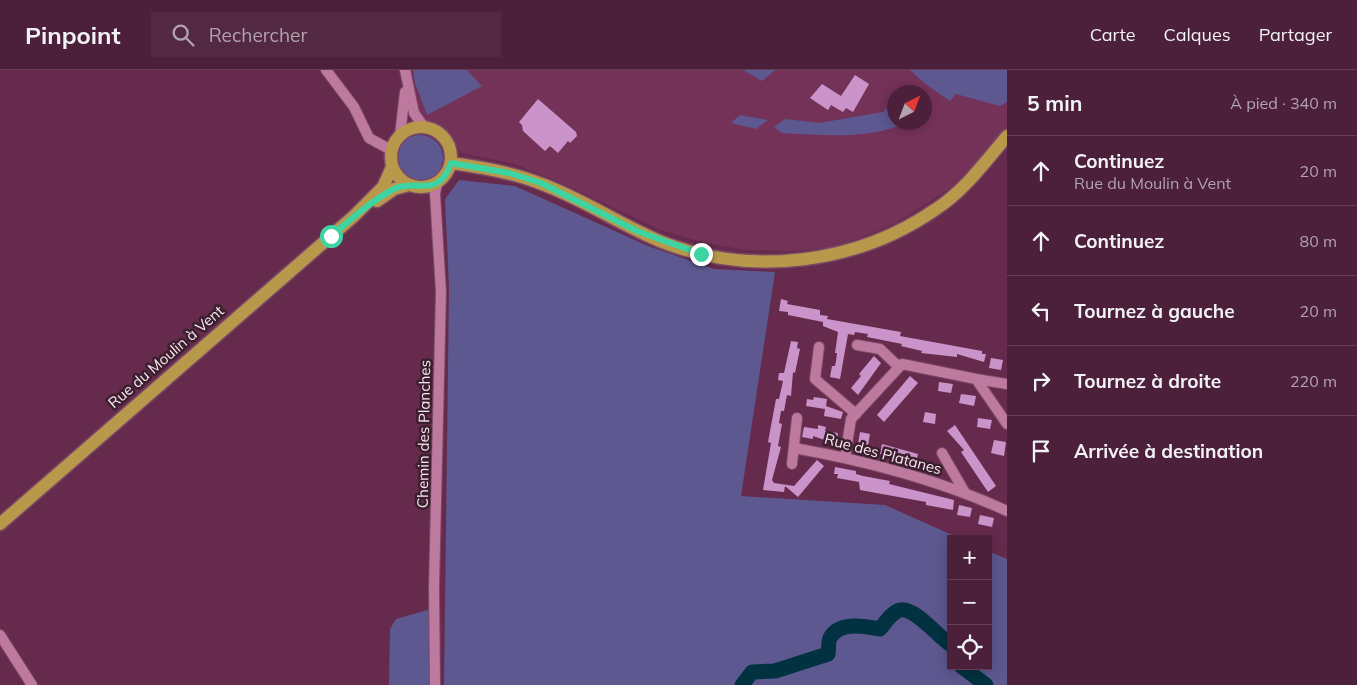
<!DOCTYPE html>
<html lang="fr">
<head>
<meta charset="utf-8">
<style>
  body { margin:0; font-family:Mulish,sans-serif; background:#532842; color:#f1f3f6 }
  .controls { position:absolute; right:15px; bottom:15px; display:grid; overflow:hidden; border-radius:0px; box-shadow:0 2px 12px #0003 }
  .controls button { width:45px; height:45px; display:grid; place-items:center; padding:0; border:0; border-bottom:1px solid #633e54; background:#4c203a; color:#f1f3f6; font:25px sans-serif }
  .compass { position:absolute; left:887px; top:15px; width:45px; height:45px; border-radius:50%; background:#4c203a; box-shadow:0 2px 12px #0003; rotate:42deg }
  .stop { position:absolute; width:15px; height:15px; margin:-11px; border:4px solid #3dd4a3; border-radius:50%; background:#fff }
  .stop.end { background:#3dd4a3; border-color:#fff; box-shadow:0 1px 5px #0008 }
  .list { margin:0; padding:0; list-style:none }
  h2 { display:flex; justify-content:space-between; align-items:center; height:65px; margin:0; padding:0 20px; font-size:21px }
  h2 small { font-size:16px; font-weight:400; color:#b2a3af }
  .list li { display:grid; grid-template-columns:32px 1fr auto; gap:15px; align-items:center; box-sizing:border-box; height:70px; padding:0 20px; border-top:1px solid #633e54 }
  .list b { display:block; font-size:19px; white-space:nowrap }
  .list p { margin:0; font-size:16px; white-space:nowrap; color:#b2a3af }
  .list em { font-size:16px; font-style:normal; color:#b2a3af }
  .icon { flex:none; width:28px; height:28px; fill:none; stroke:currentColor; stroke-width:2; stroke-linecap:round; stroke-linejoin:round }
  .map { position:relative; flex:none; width:1007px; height:615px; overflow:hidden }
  header { display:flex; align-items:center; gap:30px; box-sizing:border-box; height:70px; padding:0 25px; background:#4c203a; border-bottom:1px solid #633e54 }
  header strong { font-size:24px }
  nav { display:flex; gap:28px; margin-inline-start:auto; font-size:18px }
  .search { width:350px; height:45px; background:#532842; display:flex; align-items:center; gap:12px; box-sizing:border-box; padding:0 18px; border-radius:0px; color:#b2a3af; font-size:19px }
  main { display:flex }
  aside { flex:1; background:#4c203a }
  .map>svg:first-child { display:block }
  .built { fill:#753259; fill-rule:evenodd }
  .green { fill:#5d5890 }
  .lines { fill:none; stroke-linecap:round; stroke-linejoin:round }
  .river { stroke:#023141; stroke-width:15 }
  .building { fill:#ca94ca }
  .minor-casing { stroke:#7b4a67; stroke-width:12 }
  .major-casing { stroke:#7b4a67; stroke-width:15 }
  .minor { stroke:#bd799e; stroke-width:10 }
  .major { stroke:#b8994b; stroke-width:12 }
  .route { stroke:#3dd4a3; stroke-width:6 }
  .labels { text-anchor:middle; stroke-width:5; stroke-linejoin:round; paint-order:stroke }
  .street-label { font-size:15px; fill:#fde6f1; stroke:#3a1f2e }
</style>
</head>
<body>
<header>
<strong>Pinpoint</strong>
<div class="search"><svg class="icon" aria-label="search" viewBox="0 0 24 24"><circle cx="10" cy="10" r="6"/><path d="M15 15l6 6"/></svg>Rechercher</div>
<nav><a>Carte</a><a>Calques</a><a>Partager</a></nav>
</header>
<main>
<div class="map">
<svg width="1007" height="615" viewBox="0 0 1007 615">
  <rect width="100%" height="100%" fill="#662a4d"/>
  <path class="built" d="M410 0H1007V58L980 90 948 120 894 154 837 177 794 181 746 180 701 172 658 159 568 116 515 94 461 83 457 75 420 48 410 10ZM894 22H924V52H894Z"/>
  <g class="green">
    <polygon points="413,0 467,0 482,16 427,45 415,13"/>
    <polygon points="743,0 775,0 762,11"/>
    <polygon points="910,0 1007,0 1007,32 1000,36 956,24 950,31 924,13"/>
    <path d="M894 29V52L906 53C868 70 823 65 782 63L774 57 785 49 819 53 883 42Z"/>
    <polygon points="740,45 768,50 756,59 731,53"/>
    <circle cx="420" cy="88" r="23"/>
    <polygon points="459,110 515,116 648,176 714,199 775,202 741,426 885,435 961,469 951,469 951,596 988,596 988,481 1007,489 1007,615 444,615 449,217 445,129"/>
    <polygon points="431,539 429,615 389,615 390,559 396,549"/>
  </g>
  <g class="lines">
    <g class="river">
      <polyline points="961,596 986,615"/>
      <path d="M742 615 752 602 775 601 828 584C829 579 828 572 830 568 839 551 865 556 880 559 885 553 892 542 900 540 915 537 938 567 951 575"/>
    </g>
  </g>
  <g class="building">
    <polygon points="855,5 869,14 853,42 846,38 843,42 831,35 828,40 810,28 822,14 841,26"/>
    <polygon points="538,29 576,62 577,66 570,73 568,71 558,83 550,76 545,81 523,61 522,55 519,52"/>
    <polygon points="781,229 788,231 787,234 820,240 820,245 828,246 827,249 901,262 900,266 982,281 982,284 986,284 984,292 957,284 957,287 921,283 922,281 901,276 902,274 867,267 868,264 855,262 854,265 848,264 840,309 830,307 832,296 835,296 836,291 837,283 835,283 838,262 823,256 823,252 788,245 788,242 779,241"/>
    <polygon points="791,271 798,272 797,278 800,279 795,303 793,302 791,326 787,325 784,341 781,341 779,353 782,354 778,376 781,377 772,410 774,413 794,416 817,390 824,396 798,427 785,416 784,422 763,420 771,373 768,372 776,329 779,329 783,311 778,310 779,303 784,303"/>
    <polygon points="874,286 881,293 858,325 851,318 861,306 859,304"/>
    <polygon points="991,288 1003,290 1001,300 989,298"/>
    <polygon points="910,306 918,313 884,352 877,345"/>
    <polygon points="939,312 953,314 951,323 938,321"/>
    <polygon points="961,324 976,326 974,336 959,333"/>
    <polygon points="814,327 827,329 826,336 843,342 841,349 824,346 825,339 806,336 807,329 813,330"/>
    <polygon points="925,342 936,344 935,354 923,352"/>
    <polygon points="978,348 992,350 990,359 977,357"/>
    <polygon points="818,355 826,357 825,361 838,363 836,374 813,366 813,369 802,367 804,357 818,359"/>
    <polygon points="955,355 996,416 988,422 961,382 964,380 947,361"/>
    <polygon points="860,362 870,364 868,376 858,374"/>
    <polygon points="994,370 1006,372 1004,386 991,383"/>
    <polygon points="882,374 918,384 916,393 880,384"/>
    <polygon points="835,397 856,401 856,404 863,406 890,411 889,414 954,430 953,440 926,435 926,432 860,420 859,412 837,408 838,404 834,404"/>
    <polygon points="959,435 972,438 970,447 957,445"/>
    <polygon points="980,445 994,448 992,457 978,454"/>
  </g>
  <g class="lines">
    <defs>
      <g id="minor">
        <polyline points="326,0 354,37 369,68 391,80"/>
        <polyline points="405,0 414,43 424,57"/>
        <polyline points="400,65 405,22"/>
        <polyline points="857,275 880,279 898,296"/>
        <polyline points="819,277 815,309 856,344"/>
        <polyline points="976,309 1007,314"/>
        <path d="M794 378C867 391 940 410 1007 441"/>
        <polyline points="942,383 964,421"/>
        <polyline points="845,387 851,349 902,294 976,309 1007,354"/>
        <polyline points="792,394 797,348"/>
        <polyline points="0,565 32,615"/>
        <polyline points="435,615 434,517 441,222 435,124 437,113"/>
      </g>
      <g id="major">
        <circle cx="421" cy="87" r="30"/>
        <path d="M451 93C481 97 511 102 539 113 582 128 620 155 662 172 752 207 857 194 936 139 964 121 986 91 1007 66"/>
        <polyline points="377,131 394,119 409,115"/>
        <polyline points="0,454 354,146 383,117 392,97"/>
      </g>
    </defs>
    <use href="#minor" class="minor-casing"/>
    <use href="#major" class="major-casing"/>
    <use href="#minor" class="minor"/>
    <use href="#major" class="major"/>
  </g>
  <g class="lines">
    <path class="route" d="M331 166C350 150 371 131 394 119 417 108 438 130 451 93L509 103 541 113 637 161 701 184"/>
  </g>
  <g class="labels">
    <g class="street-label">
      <text transform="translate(166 287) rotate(-41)" y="5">Rue du Moulin à Vent</text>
      <text transform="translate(424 364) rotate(-89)" y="5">Chemin des Planches</text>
      <text transform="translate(883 384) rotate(15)" y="5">Rue des Platanes</text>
    </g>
  </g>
</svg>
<div class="controls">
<button>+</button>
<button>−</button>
<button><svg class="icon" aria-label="locate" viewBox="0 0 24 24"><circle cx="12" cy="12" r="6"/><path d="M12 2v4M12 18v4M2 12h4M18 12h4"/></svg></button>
</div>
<svg class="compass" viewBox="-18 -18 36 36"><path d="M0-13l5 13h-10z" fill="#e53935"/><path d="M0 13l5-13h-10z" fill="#b2a3af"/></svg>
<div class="stop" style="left:331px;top:166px"></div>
<div class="stop end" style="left:701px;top:184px"></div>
</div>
<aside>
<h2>5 min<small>À pied · 340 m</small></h2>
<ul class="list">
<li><svg class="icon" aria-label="ahead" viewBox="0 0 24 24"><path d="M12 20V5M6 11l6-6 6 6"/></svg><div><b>Continuez</b><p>Rue du Moulin à Vent</p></div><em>20 m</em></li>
<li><svg class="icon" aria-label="ahead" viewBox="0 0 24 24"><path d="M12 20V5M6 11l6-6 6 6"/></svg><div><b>Continuez</b></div><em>80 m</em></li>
<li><svg class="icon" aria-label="left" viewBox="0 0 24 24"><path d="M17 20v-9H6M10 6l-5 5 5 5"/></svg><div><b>Tournez à gauche</b></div><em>20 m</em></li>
<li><svg class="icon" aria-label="right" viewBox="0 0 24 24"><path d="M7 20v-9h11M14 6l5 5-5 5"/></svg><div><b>Tournez à droite</b></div><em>220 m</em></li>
<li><svg class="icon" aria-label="arrive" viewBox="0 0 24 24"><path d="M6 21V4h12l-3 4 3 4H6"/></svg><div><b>Arrivée à destination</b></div></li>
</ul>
</aside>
</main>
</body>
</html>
